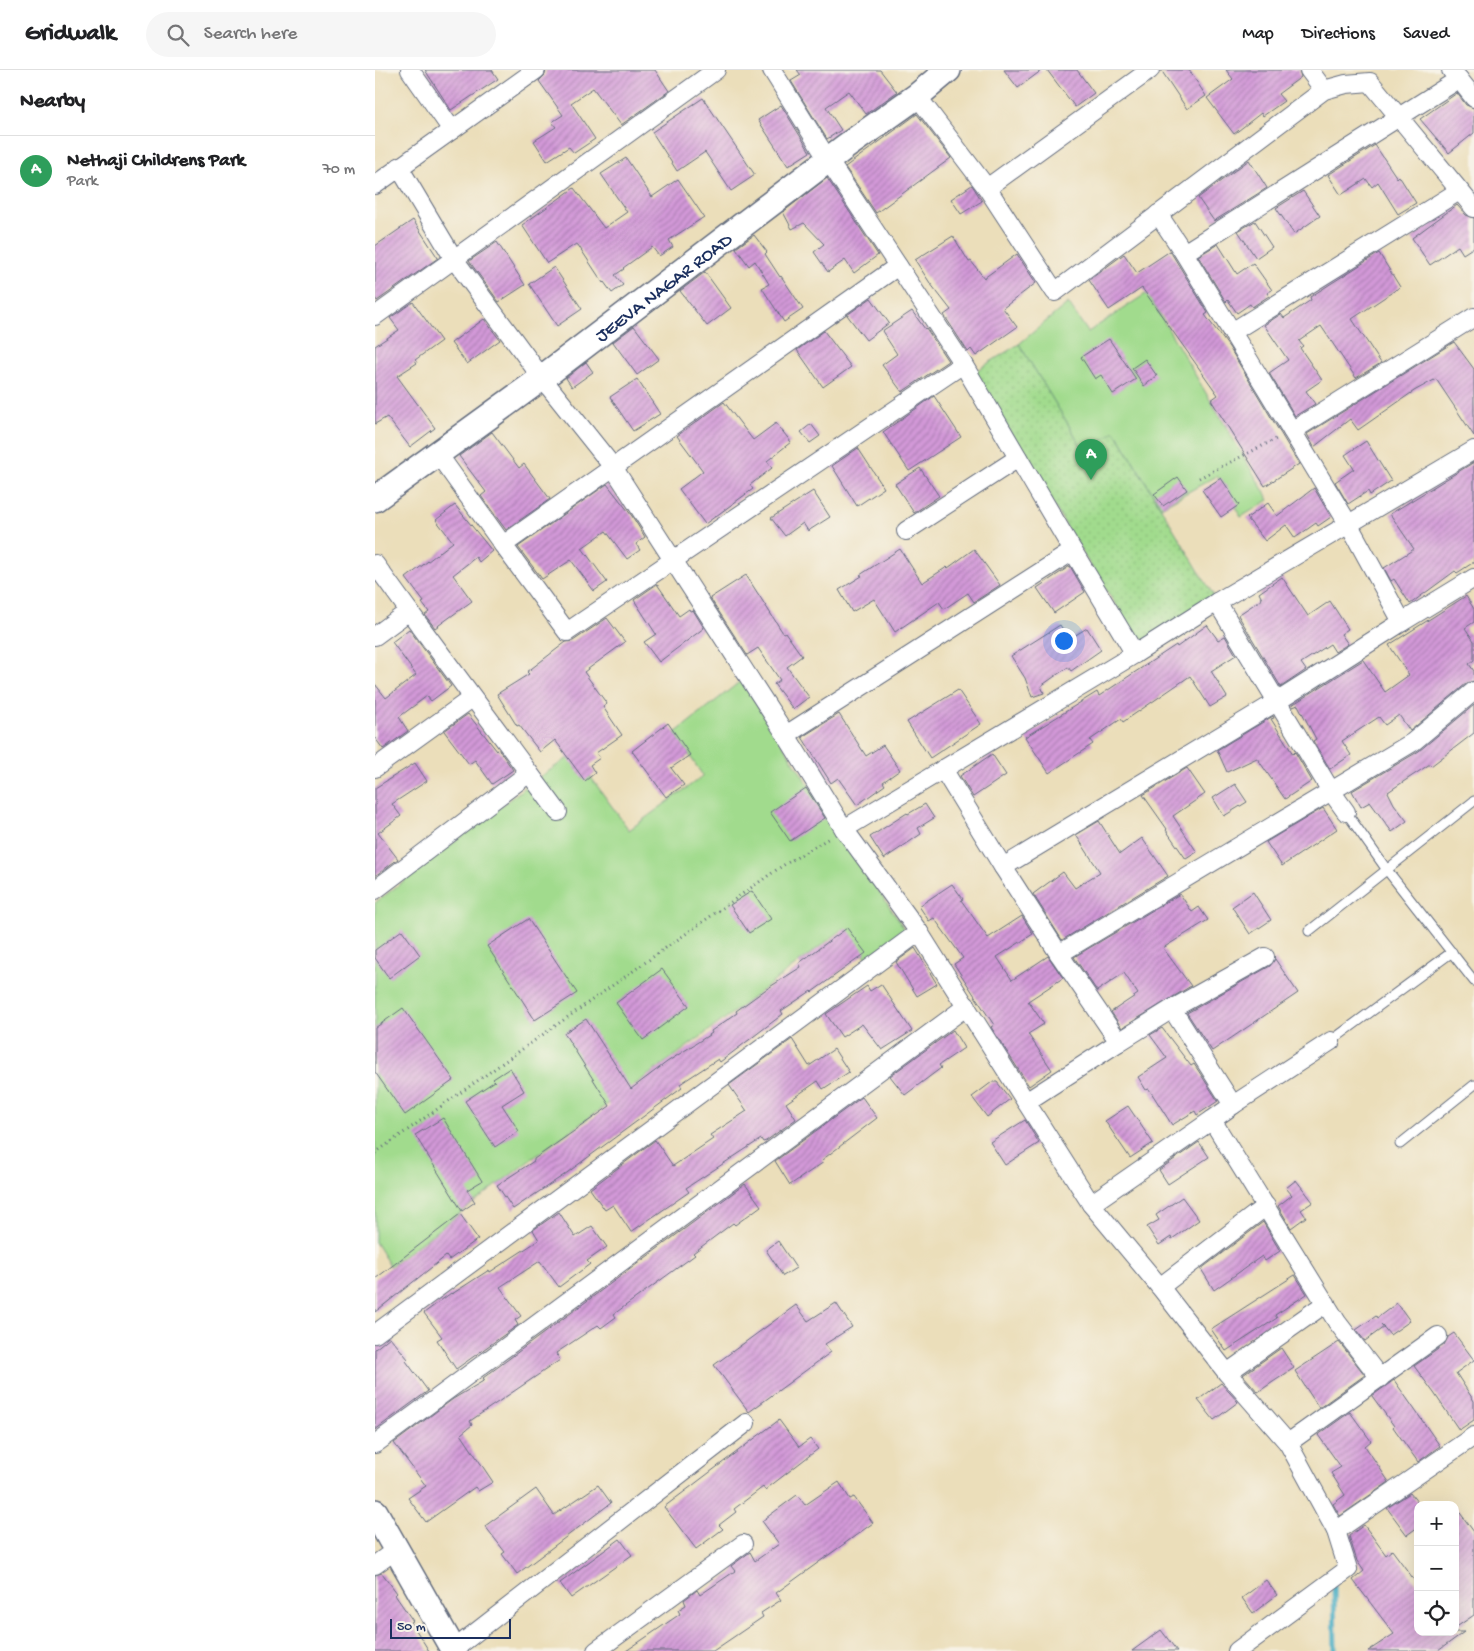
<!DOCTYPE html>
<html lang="en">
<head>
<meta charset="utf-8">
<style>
  body { margin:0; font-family:"Gochi Hand",sans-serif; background:#f6f6f6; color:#202124 }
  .controls { position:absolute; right:15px; bottom:15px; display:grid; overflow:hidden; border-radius:10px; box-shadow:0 5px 20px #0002 }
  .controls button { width:45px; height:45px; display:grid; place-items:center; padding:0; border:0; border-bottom:1px solid #e0e0e0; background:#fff; color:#202124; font:25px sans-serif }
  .scale { position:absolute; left:15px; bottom:12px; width:121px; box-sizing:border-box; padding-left:5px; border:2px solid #1b2f5e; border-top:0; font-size:14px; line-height:18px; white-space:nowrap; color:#1b2f5e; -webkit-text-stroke:4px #f7f3e8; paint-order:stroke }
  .you { position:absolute; left:688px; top:570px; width:18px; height:18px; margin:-12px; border:4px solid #fff; border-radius:50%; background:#1a73e8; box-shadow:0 0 0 8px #1a73e833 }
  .badge { display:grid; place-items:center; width:32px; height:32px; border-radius:50%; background:#1f6fb2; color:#fff; font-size:16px; font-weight:700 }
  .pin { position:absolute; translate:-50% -41px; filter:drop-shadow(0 1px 2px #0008) }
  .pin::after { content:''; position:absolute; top:26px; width:18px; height:15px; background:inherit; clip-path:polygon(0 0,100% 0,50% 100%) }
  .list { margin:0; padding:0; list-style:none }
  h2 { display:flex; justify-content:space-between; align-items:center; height:65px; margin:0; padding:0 20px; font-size:21px }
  h2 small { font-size:16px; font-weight:400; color:#757577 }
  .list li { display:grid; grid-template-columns:32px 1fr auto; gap:15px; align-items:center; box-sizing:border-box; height:70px; padding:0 20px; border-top:1px solid #e0e0e0 }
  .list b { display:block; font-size:19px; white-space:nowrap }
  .list p { margin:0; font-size:16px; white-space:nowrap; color:#757577 }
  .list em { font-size:16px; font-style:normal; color:#757577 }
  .icon { flex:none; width:28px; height:28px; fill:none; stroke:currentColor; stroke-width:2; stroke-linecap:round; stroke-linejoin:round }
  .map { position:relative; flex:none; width:1099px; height:1581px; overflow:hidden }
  header { display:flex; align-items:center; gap:30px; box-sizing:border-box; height:70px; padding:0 25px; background:#fff; border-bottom:1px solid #e0e0e0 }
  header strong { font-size:24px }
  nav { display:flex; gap:28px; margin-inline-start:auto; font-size:18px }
  .search { width:350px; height:45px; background:#f6f6f6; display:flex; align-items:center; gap:12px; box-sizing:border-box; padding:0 18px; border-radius:28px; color:#757577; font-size:19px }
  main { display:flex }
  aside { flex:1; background:#fff }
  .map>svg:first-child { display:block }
  .grass { fill:#a1db8d; stroke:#5e8576 }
  .park { fill:url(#park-dots); stroke:#5e8576 }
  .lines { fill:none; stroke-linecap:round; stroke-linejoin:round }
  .stream { stroke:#44acc3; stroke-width:5 }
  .building { fill:url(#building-hatch) }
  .lane-casing { stroke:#646c7e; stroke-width:11 }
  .street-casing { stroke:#646c7e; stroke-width:20 }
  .secondary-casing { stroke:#646c7e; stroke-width:28 }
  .path { stroke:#646c7e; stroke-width:3; stroke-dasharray:1 4; stroke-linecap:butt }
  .lane { stroke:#fff; stroke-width:9 }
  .street { stroke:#fff; stroke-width:18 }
  .secondary { stroke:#fff; stroke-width:25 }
  .labels { text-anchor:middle; stroke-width:4; stroke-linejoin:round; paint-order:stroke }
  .street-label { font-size:19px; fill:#1b2f5e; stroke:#f7f3e8 }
</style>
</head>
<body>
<header>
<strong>Gridwalk</strong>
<div class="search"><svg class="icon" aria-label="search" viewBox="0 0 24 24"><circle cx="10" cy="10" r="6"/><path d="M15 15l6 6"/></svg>Search here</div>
<nav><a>Map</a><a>Directions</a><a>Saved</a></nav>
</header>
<main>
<aside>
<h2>Nearby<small></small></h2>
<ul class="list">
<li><span class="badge" style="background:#2e9e5b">A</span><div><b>Nethaji Childrens Park</b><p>Park</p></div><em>70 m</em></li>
</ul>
</aside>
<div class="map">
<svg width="1099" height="1581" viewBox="0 0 1099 1581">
  <defs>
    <pattern id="park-dots" width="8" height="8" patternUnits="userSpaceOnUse" patternTransform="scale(1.25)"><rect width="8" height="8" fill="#a1db8d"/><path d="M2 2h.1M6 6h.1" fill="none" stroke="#8abc7c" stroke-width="1.8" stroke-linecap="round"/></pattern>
    <pattern id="building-hatch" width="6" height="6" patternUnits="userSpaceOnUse" patternTransform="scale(1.25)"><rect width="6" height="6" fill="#d399d8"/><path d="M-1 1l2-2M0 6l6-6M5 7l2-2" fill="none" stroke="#aa7db2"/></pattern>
  </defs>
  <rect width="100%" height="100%" fill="#f7f3e8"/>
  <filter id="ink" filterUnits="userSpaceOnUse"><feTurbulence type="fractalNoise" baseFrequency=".02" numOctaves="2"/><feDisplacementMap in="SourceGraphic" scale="10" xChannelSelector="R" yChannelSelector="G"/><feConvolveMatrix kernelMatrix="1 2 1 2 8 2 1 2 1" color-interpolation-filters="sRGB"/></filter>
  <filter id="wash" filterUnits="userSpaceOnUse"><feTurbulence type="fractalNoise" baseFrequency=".0096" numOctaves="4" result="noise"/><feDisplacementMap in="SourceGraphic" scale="20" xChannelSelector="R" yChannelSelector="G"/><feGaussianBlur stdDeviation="1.12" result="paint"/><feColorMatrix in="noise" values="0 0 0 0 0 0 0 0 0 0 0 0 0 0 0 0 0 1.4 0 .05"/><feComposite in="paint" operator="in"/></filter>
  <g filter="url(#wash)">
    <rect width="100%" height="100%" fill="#ebdeba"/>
    <g class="grass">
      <polygon points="772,223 894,430 866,447 842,406 786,437 740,361 710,382 644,274 693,233 713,262"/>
      <polygon points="367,610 455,749 531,861 492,888 468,859 327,966 154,1091 15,1196 0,1172 0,833 156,713 199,684 254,760 328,706 300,663"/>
    </g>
    <polygon class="park" points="644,274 710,382 740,361 840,528 766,574 703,476 599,302"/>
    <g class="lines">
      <polyline class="stream" points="959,1516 960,1581"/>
    </g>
    <g id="blocks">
      <g class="building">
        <polygon points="50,0 117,0 123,9 76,40"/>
        <polygon points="171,0 280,0 294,21 246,55 218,18 196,33 220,69 199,83 194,77 172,91 159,71 181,57 177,52 188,45 164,11 170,5"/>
        <polygon points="422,0 505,0 522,22 491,44 474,21 451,37 466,60 452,69 416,11 426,5"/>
        <polygon points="629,0 667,0 643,18"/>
        <polygon points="672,0 702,0 719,23 700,37"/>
        <polygon points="786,0 814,0 831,26 812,39"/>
        <polygon points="851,0 924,0 926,7 903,24 909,31 888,46 886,43 859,64 832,28 858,9"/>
        <polygon points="1082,23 1091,35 1099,38 1099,63 1074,83 1045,49"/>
        <polygon points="328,28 380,105 356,121 330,82 302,101 277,62"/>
        <polygon points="406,35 435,82 413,96 383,50"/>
        <polygon points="542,44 576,88 501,143 470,97"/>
        <polygon points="1000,75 1022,108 1024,106 1041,133 1023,144 1003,112 997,117 991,109 966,125 953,105"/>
        <polygon points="251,88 277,127 303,109 329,147 294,170 298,177 284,186 277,177 248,198 249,199 240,205 248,215 237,223 229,212 228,213 203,175 201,174 172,193 147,155 199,118 229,158 252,142 226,104"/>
        <polygon points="874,90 892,118 839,151 823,128"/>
        <polygon points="452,108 503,185 479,203 470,190 453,202 439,182 449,174 429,153 417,159 408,142"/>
        <polygon points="597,115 607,131 586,144 576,129"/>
        <polygon points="928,121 945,146 919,164 901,138"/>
        <polygon points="1082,135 1091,145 1099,148 1099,177 1088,184 1083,176 1055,195 1037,168"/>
        <polygon points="38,150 63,188 2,231 0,228 0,176"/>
        <polygon points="880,151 897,177 881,188 863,161"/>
        <polygon points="379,165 392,182 390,184 405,207 406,206 428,239 409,252 387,218 394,214 380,191 374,196 361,178"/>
        <polygon points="578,166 594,192 596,191 609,208 642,184 661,213 628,238 642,257 601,286 596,279 593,282 569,245 576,240 555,213 540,190"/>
        <polygon points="122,172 150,215 124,232 94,191"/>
        <polygon points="843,174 862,204 878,193 897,220 892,223 894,226 877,237 875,234 862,243 853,230 851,232 823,186"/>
        <polygon points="795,181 833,243 830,245 854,277 924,394 890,416 836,330 843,325 767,218 734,240 714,210 749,184 762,203"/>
        <polygon points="1004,183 1025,217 977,249 1006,293 981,308 946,256 924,271 928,276 925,278 947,310 931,321 940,334 920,346 894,303 913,290 889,255 906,244 909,248 936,230 935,227"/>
        <polygon points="179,197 207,239 182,256 154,214"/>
        <polygon points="330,202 356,238 332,256 305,221"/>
        <polygon points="496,228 514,253 491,270 472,245"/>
        <polygon points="38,232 66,271 40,290 42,293 22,306 60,358 35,377 12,347 0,354 0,276 24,260 15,248"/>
        <polygon points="537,241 550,259 551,258 573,291 527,322 507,295 522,284 507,261"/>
        <polygon points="109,249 125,270 92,294 76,273"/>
        <polygon points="259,256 284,289 262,305 238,272"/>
        <polygon points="449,261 476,297 448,317 422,280"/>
        <polygon points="734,269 761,309 738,324 726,305 720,309 706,287"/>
        <polygon points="1079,272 1099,299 1099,366 1061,309 1039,321 983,360 975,349 939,377 932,364"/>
        <polygon points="770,289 782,306 769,316 757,298"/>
        <polygon points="211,292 218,302 197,317 191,308"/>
        <polygon points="262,309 285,344 258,361 235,327"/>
        <polygon points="559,326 586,367 534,401 508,362"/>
        <polygon points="349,332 378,370 401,353 416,372 392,391 397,398 375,415 378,419 330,454 304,419 328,401 302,366"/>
        <polygon points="436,354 445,366 435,373 426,362"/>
        <polygon points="117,362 144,398 149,394 175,429 131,460 106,426 111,422 84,386"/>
        <polygon points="991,371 1016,411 995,425 993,421 973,434 960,412 979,399 970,385"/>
        <polygon points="483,378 509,418 482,436 457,396"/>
        <polygon points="1099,392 1099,492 1082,503 1080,501 1035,534 1019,509 1016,511 1009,498 1039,479 1015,444"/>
        <polygon points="545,398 564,426 539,443 520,414"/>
        <polygon points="803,407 812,420 788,436 779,424"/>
        <polygon points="846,408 864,435 846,447 827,420"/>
        <polygon points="232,414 257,446 270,467 261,474 265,480 252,489 231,461 207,478 232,512 219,521 196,490 167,509 143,477"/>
        <polygon points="939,418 956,447 943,456 941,453 920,468 911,455 890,471 872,448 893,433 902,446"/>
        <polygon points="438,421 455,447 433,461 428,453 410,466 396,448"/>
        <polygon points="80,435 117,481 104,492 101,487 78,505 97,531 60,558 50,545 54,542 47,533 49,532 31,508 78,472 61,450"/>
        <polygon points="525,479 547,513 572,497 573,498 599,479 625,515 599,532 593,523 569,539 564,532 520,562 499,529 477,542 464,520 487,506 485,505"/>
        <polygon points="695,496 710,522 679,543 662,518"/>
        <polygon points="371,505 408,563 410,562 427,586 412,597 434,627 418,639 399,614 405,610 383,578 372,585 335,528"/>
        <polygon points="907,507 933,546 955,531 973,559 966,564 973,574 960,582 955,574 926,593 931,600 906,617 863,545 887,529 884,523"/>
        <polygon points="282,514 304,546 314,539 315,541 318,540 329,558 284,592 269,572 281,564 259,530"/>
        <polygon points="1091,526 1099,539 1099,552 1090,558 1099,571 1099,590 1094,594 1099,601 1099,611 1092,613 1035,661 1024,645 1010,655 1004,647 967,671 976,685 955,699 938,671 941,669 923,635 918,637 917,635 988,590 1010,622 1034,605 1014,575"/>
        <polygon points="232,548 250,572 209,602 232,634 228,637 247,665 221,683 225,688 215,695 220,703 210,711 180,670 165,682 144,655 142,656 122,624 154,604 152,602 191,572 198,571"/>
        <polygon points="685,555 694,569 712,558 726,580 696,601 693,597 666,616 669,623 657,627 650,608 636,586"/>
        <polygon points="832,555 843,570 850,566 861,585 836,601 852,627 835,637 815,606 748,652 746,649 715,670 718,674 674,703 650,667 722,622 724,626 801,575 802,577"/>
        <polygon points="34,559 76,616 56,631 52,626 24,647 33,661 8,679 0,668 0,614 11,628 41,605 17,572"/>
        <polygon points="583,620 606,654 555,688 532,652"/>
        <polygon points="1099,635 1099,663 1056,696 1055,694 1013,722 1019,734 1032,751 1017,762 995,732 986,737 977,721 1044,681"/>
        <polygon points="93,644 122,681 124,680 138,700 117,714 100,690 94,694 69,661"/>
        <polygon points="464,644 491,686 508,675 525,700 508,712 510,715 482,735 463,708 456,713 427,667"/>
        <polygon points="898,646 899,648 896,649 918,684 920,682 937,711 910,729 882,688 852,702 842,680"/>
        <polygon points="293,653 315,685 296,698 309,715 291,727 257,681"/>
        <polygon points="617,684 631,705 598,727 585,706"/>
        <polygon points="40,693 52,711 17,734 26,746 3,763 23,789 0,806 0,718"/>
        <polygon points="812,698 830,724 798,746 822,782 811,789 791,760 792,759 768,725"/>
        <polygon points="860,714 872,732 849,746 838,728"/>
        <polygon points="431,718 450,748 415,771 395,742"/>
        <polygon points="550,734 559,748 543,758 546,764 509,789 495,767 532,743 533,744"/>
        <polygon points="948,738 962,759 907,796 891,772"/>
        <polygon points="724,751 745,784 767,768 793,806 687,870 658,824 688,802 700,818 725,802 701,765"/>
        <polygon points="577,814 588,829 586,830 613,868 647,846 658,864 622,887 637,910 673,886 688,908 653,931 669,954 653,964 677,1000 654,1016 616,957 619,955 579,894 588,888 559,848 554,851 544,836"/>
        <polygon points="377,821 396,849 374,863 355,835"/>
        <polygon points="878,822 896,850 875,864 857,837"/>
        <polygon points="805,824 817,842 824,837 833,850 788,878 816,916 747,958 736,942 763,924 749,903 722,921 699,887"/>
        <polygon points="153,849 202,923 160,950 112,876"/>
        <polygon points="472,858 491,883 437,922 436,921 406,941 408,944 345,992 343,989 305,1014 307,1018 189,1105 138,1139 122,1115 159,1091 159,1089 235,1036 189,963 211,949 256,1019 292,992 337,963 336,961 362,943 361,941 390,920 426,897 424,893"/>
        <polygon points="27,860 45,885 14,908 0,888 0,880"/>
        <polygon points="540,878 562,914 542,926 521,892"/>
        <polygon points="900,889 923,923 837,981 812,943 895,896"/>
        <polygon points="287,899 314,936 268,970 241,933"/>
        <polygon points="506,914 537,961 507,980 487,954 467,967 451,944 492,916 495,921"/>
        <polygon points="28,938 79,1010 30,1045 0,1002 0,958"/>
        <polygon points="787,958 816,996 819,994 843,1031 822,1045 820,1041 797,1055 774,1019 771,1020 763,1007 792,988 775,965"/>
        <polygon points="578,960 589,978 564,995 566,998 530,1025 515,1006"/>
        <polygon points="417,969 434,996 459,979 474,1002 448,1019 443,1011 411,1033 421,1049 391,1071 388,1072 386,1069 311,1118 314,1122 256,1162 238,1135 230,1140 215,1119 280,1070 298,1096 338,1069 335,1065 372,1041 354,1015"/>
        <polygon points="135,998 149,1021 127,1035 144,1061 120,1077 90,1031 120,1011 118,1009"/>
        <polygon points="617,1012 622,1012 635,1029 612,1047 597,1027"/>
        <polygon points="487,1027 502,1048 447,1090 449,1092 415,1115 400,1091"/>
        <polygon points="753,1036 778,1073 755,1088 730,1051"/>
        <polygon points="68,1048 107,1111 92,1120 100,1132 87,1141 40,1065"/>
        <polygon points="650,1050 664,1073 630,1095 615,1072"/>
        <polygon points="824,1072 834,1087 793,1114 784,1100"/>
        <polygon points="921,1110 938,1132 926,1140 931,1147 916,1158 903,1136 917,1125 911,1118"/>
        <polygon points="370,1114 386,1136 360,1155 358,1153 318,1183 320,1185 239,1244 241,1247 226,1258 223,1255 181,1283 185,1290 95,1351 97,1355 86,1364 118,1412 103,1421 100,1417 51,1452 33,1428 51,1416 19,1373 78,1329 110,1310 108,1308"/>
        <polygon points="807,1127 824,1150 797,1169 796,1167 784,1175 772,1157 784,1150 781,1145"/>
        <polygon points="184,1142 200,1167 217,1156 232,1177 212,1191 215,1194 184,1217 165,1191 125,1217 146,1246 140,1250 143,1255 81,1299 62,1270 67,1267 49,1243 76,1223 77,1224 114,1200 115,1202 164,1170 158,1160"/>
        <polygon points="85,1144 103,1169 74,1190 71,1186 0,1242 0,1209"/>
        <polygon points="888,1152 905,1181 890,1191 887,1186 839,1220 826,1199"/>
        <polygon points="403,1171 421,1198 408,1206 391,1180"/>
        <polygon points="920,1205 932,1224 900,1245 902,1248 851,1281 836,1259"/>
        <polygon points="461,1233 477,1257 450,1274 456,1282 374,1342 339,1295 421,1235 433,1251"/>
        <polygon points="1022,1233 1035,1251 1015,1265 1006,1254 1009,1257 990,1271 981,1260 1001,1246 1002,1248"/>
        <polygon points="1079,1263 1099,1290 1081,1303 1099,1331 1099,1350 1084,1360 1059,1323 1039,1296 1069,1275 1073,1267"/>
        <polygon points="15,1267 33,1289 31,1291 53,1321 0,1360 0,1279"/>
        <polygon points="964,1272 990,1305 944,1338 920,1301"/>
        <polygon points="906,1278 919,1298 883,1322 868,1305"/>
        <polygon points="1019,1310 1065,1376 1043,1392 1018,1357 1019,1356 997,1326"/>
        <polygon points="846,1313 863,1332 839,1350 823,1330"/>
        <polygon points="975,1342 996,1371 990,1376 1014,1412 965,1446 958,1434 970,1425 956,1403 966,1397 943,1365"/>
        <polygon points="404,1350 424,1377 435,1369 443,1379 390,1420 388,1417 359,1439 361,1442 344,1455 348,1459 321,1479 289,1437"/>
        <polygon points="464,1412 475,1429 479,1427 498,1453 401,1523 406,1530 386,1543 388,1547 338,1581 251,1581 305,1544 303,1540 311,1535 309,1530 322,1520 325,1525 360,1501 356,1496 375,1482 380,1491 404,1474 387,1451 422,1425 430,1435"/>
        <polygon points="223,1415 236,1433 142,1504 127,1484 130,1482 110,1456 161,1419 179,1445"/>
        <polygon points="1035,1423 1043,1433 1043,1457 1032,1465 1012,1438"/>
        <polygon points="1080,1436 1099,1462 1099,1545 1080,1558"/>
        <polygon points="989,1455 1011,1485 1017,1480 1043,1515 1043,1562 1089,1562 1063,1581 993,1581 1019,1564 978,1510 989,1501 982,1491 974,1466"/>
        <polygon points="245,1469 257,1485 196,1528 185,1513"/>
        <polygon points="7,1503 22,1523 20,1525 38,1551 36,1552 54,1581 0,1581 0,1505"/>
        <polygon points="891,1510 902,1525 878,1543 867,1528"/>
        <polygon points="786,1560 802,1581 757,1581"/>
      </g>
    </g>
  </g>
  <g filter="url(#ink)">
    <use href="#blocks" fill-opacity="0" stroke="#646c7e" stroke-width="1"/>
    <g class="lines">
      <defs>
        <g id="lane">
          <polyline points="971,742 1012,800 1099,911"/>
          <polyline points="934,861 1099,731"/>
          <polyline points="956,971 1077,882"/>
          <polyline points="1025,1074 1099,1015"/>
        </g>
        <g id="street">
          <polyline points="35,0 77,60"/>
          <polyline points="397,0 453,90 588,294 698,481 760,584"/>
          <polyline points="934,0 949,20"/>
          <polyline points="1084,9 1099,28"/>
          <polyline points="542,26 612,118 680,222 949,20 971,14 995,12 1099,138"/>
          <polyline points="24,97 79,189 167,308 238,397 411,665 698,481"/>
          <polyline points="0,115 161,0"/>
          <polyline points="612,118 775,0"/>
          <polyline points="783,144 809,183 974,455 1027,552 1099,508"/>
          <polyline points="809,183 1084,9 1076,0"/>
          <polyline points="523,196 128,475 192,562 588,294"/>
          <polyline points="0,246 341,0"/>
          <polyline points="857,262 1084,121"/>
          <polyline points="917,361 1099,247"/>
          <polyline points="63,384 128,475"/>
          <polyline points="531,461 643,388"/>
          <polyline points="0,494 34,541"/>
          <polyline points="842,532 956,721 971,742"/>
          <polyline points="0,566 34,541 183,742"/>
          <polyline points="0,698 97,628"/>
          <polyline points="568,699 628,797 903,631 1027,552"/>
          <polyline points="469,759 760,584 842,532 1099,380"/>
          <polyline points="628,797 684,884 1038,672 1099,621"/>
          <polyline points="0,820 154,703"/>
          <polyline points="544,862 651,1032 744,972"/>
          <polyline points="684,884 744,972 797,939 890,887"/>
          <polyline points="797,939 858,1035 837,1050"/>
          <polyline points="651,1032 716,1134 785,1217 852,1303 913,1373 1063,1266"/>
          <polyline points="858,1035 956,971"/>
          <polyline points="716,1134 837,1050 962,1252 1005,1308"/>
          <polyline points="785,1217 891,1136"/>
          <polyline points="0,1264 544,862 469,759 411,665"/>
          <polyline points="852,1303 951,1233"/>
          <polyline points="0,1374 592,936"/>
          <polyline points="961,1461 1099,1366"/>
          <polyline points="0,1495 22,1479"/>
          <polyline points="78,1580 371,1353"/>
          <polyline points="221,1581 368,1474"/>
          <polyline points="862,1581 973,1499 961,1461 913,1373"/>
        </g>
        <g id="secondary">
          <path id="s1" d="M0 429 167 308 470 77 542 26 573 0"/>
          <polyline points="0,1442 79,1581"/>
        </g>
      </defs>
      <use href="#lane" class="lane-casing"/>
      <use href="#street" class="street-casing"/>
      <use href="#secondary" class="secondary-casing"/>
      <g class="path">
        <polyline points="824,408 903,368"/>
        <polyline points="0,1083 407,796 456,767"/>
      </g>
      <use href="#lane" class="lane"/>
      <use href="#street" class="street"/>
      <use href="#secondary" class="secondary"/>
    </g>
  </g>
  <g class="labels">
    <g class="street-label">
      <text dy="7" stroke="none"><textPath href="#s1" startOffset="358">JEEVA NAGAR ROAD</textPath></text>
    </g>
  </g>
</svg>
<div class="controls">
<button>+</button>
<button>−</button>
<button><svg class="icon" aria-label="locate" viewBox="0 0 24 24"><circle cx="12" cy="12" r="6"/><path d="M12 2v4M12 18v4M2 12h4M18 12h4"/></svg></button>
</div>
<div class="scale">50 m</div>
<div class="you"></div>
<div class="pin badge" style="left:716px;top:410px;background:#2e9e5b">A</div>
</div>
</main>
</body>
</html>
